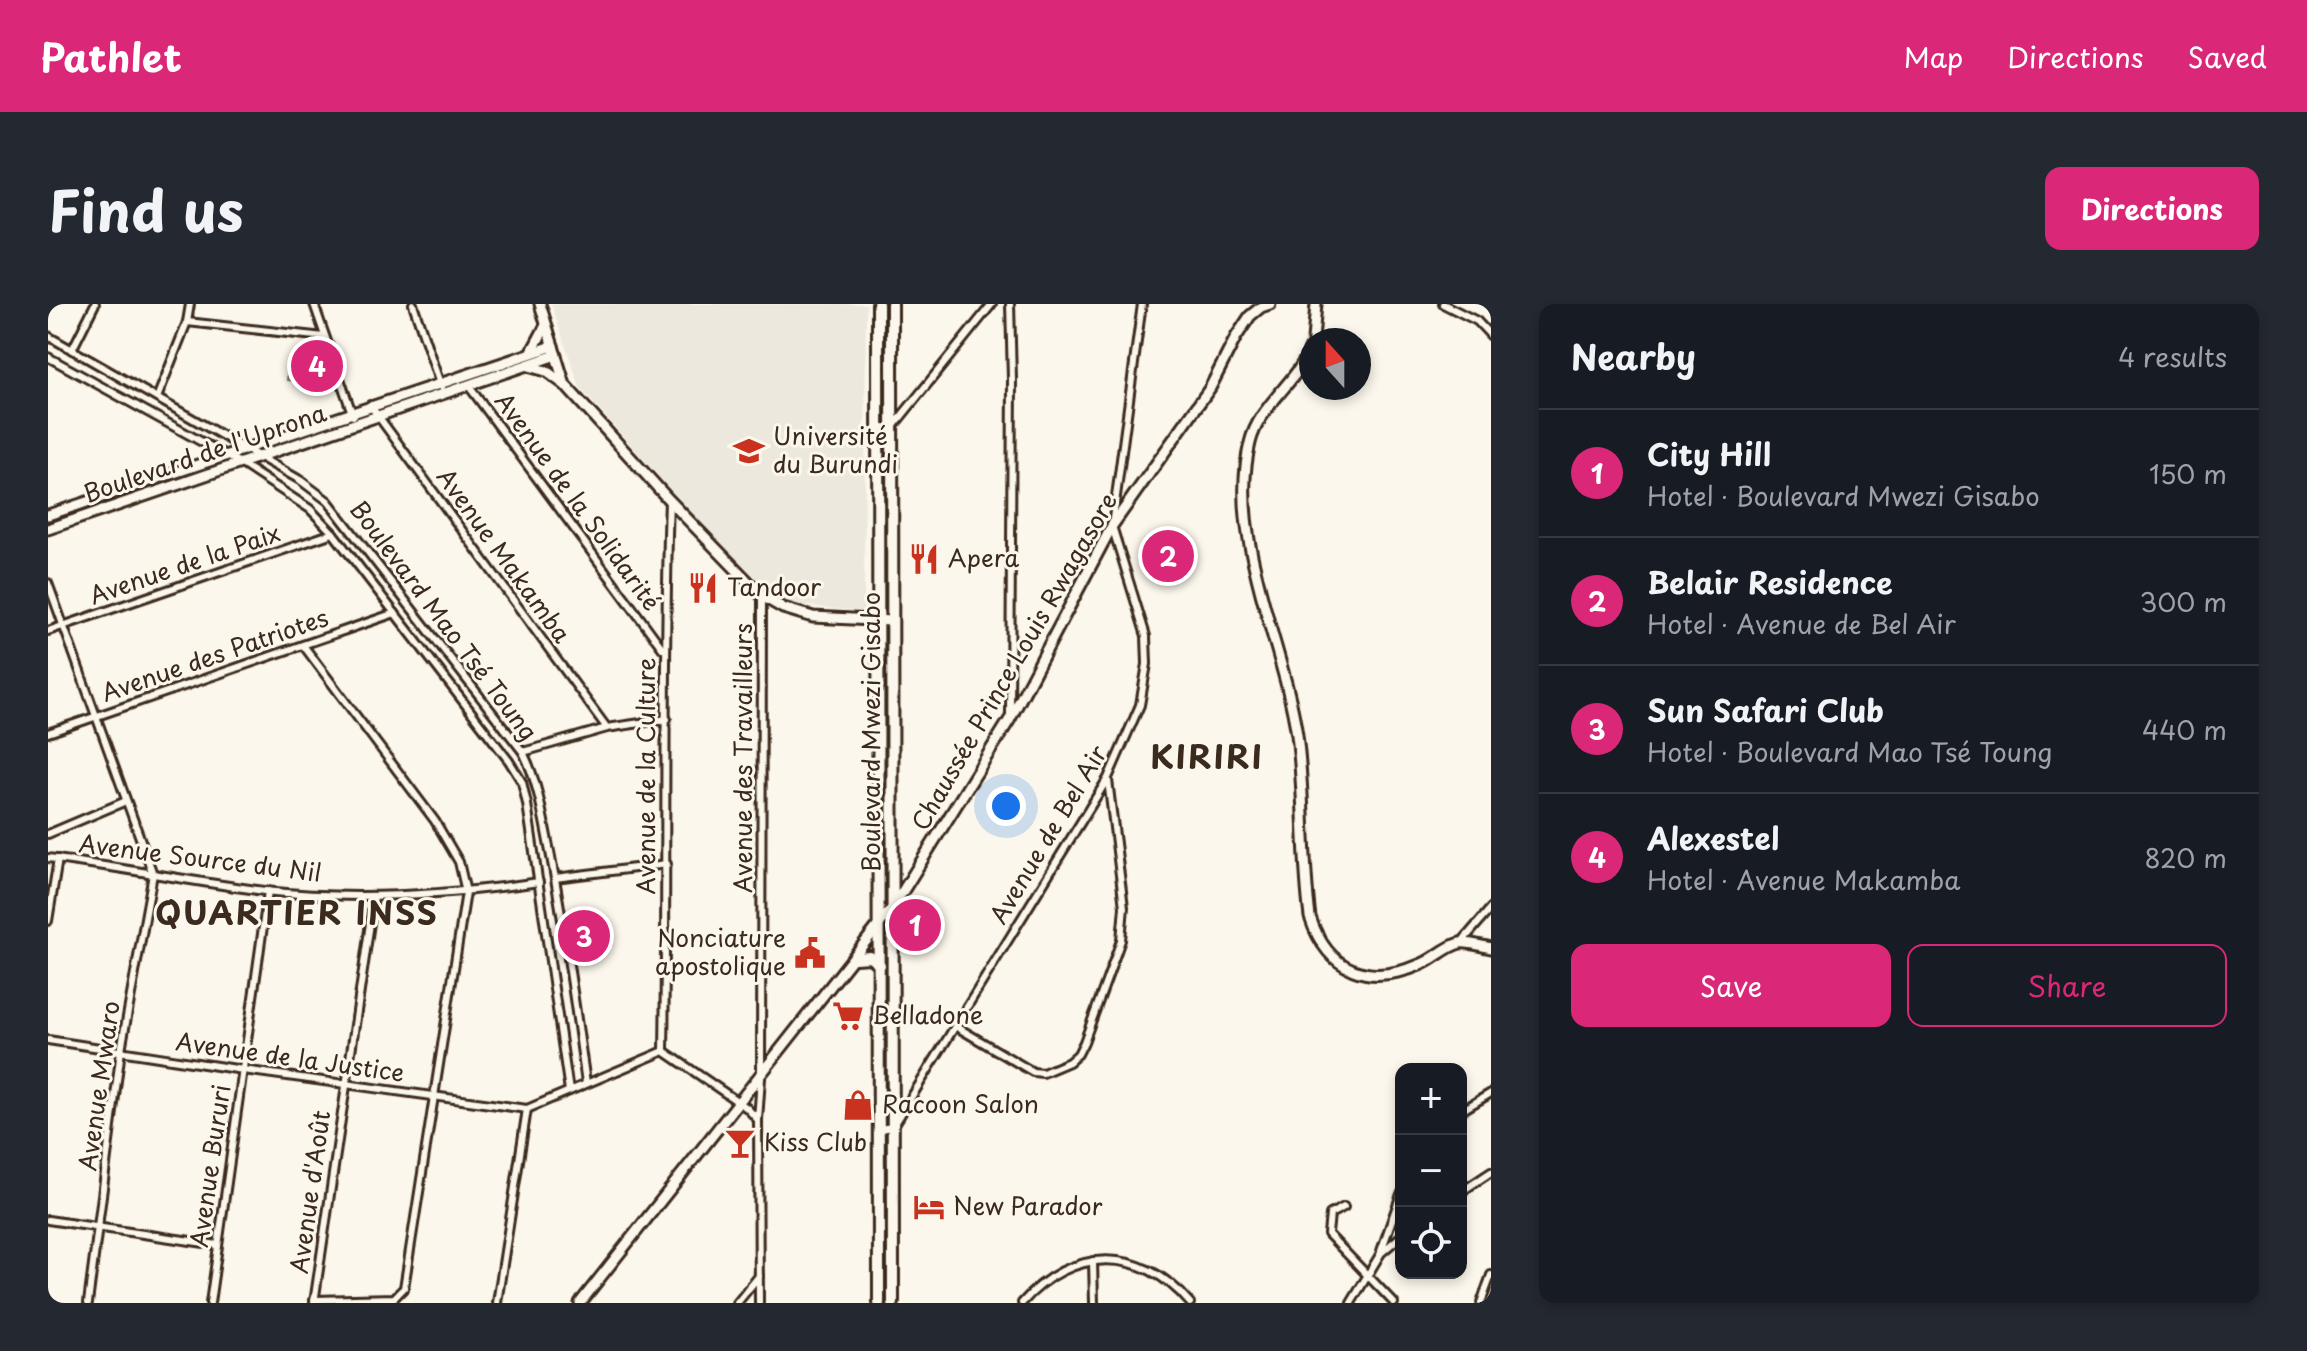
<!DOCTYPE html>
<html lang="en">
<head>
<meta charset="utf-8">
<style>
  body { margin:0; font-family:"Playpen Sans",sans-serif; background:#242831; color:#f1f3f6 }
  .controls { position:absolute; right:24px; bottom:24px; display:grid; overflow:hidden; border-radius:16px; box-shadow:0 4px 12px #0003 }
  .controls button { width:72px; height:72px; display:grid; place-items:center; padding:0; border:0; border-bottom:2px solid #363941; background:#171b24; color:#f1f3f6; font:40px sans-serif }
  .compass { position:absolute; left:1251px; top:24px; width:72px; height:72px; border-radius:50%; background:#171b24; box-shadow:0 4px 12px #0003; rotate:339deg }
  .you { position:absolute; left:958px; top:502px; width:28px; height:28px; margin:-20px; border:6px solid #fff; border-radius:50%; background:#1a73e8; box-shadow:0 0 0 12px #1a73e833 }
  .badge { display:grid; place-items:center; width:52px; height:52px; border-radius:50%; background:#db2777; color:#fff; font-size:26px; font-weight:700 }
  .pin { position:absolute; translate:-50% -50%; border:4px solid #fff; box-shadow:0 2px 8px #0006 }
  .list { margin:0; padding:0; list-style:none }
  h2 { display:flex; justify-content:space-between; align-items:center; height:104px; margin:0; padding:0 32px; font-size:34px }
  h2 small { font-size:26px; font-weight:400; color:#9ea1a6 }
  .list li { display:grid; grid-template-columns:52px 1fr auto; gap:24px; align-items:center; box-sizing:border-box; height:128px; padding:0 32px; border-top:2px solid #363941 }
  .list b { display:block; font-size:30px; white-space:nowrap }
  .list p { margin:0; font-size:26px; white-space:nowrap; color:#9ea1a6 }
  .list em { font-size:26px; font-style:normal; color:#9ea1a6 }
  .actions { display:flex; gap:16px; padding:24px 32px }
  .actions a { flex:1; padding:18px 0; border:2px solid #db2777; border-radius:16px; text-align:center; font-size:28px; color:#db2777 }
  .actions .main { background:#db2777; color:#fff }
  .icon { flex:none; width:44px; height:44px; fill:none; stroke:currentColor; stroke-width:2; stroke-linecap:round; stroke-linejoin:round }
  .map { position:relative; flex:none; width:1443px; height:999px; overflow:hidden; border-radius:16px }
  header { display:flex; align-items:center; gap:48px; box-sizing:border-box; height:112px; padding:0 40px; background:#db2777; color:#fff }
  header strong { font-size:38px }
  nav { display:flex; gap:44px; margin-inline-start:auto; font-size:28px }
  .intro { display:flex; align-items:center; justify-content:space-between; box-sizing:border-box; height:192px; padding:0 48px }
  h1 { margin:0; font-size:56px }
  .button { padding:20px 36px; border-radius:16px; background:#db2777; color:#fff; font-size:28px; font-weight:700 }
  main { display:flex; gap:48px; padding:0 48px }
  aside { flex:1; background:#171b24; border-radius:16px; box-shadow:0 4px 12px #0003 }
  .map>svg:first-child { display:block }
  .built { fill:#ede8dd }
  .water { fill:#b6aea2; stroke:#85796d; stroke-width:2 }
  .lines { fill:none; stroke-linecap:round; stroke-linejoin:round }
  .street-casing { stroke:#3b2a1e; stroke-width:12 }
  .secondary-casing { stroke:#3b2a1e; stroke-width:15 }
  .primary-casing { stroke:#3b2a1e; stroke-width:16 }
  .street { stroke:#fbf7ec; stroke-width:6 }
  .secondary { stroke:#fbf7ec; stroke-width:9 }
  .primary { stroke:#fbf7ec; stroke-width:10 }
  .labels { text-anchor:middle; stroke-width:6; stroke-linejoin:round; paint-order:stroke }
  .poi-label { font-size:24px; fill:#3b2a1e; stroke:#fbf7ec; text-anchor:start }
  .street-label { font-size:24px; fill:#3b2a1e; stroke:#fbf7ec }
  .district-label { font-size:32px; font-weight:bold; letter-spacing:2px; fill:#3b2a1e; stroke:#fbf7ec }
</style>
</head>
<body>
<header>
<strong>Pathlet</strong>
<nav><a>Map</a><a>Directions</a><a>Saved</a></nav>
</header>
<div class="intro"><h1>Find us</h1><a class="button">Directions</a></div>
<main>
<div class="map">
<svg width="1443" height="999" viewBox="0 0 1443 999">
  <rect width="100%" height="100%" fill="#fbf7ec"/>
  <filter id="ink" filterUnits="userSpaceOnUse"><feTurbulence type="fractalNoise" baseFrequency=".0125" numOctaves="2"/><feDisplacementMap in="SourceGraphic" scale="16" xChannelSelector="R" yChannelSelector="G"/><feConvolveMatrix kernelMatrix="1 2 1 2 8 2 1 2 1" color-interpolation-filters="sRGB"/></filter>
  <g filter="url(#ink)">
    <polygon class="built" points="503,0 818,0 816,308 740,300 714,284 693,265 532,84"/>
    <polygon class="water" points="241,55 256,57 254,77 239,76"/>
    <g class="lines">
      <defs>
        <g id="street">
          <polyline points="266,0 305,112"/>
          <polyline points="365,0 393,83"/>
          <polyline points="962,0 964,75 962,412"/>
          <polyline points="1395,0 1429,17 1443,32"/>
          <polyline points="139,18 276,33"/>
          <path d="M0 32 252 176 280 197 475 448C491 480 495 514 502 548 517 624 527 702 538 779"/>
          <polyline points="24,46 47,0"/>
          <polyline points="0,53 192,159 262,205 285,229 461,457 474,478 479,500 521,787"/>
          <polyline points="420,81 615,345"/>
          <polyline points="109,94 139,18 142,0"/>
          <polyline points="322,101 559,424"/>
          <polyline points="831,124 844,124 944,0"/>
          <polyline points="0,279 105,570 73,746 40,999"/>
          <polyline points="0,327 285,229"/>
          <polyline points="255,341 387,517 411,558 418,588 356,984 346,994 266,996"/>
          <polyline points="0,429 347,309"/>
          <polyline points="475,448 559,424 619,415"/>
          <polyline points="0,530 78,497"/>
          <path d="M0 554C73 563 145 578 217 587 309 597 401 591 491 578"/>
          <polyline points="507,574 619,560"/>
          <polyline points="0,617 10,555"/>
          <polyline points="1413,639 1443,604"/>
          <polyline points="907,722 985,768 995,769 1021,758 1030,750 1036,738 1067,653 1073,636 1076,603 1060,476"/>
          <polyline points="0,736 195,766 479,805"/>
          <path d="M616 747C619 563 615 380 621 196"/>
          <polyline points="479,805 616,747 699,804 709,815"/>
          <polyline points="1413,807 1443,789"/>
          <polyline points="831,825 845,823 1060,474 1092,401 1099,360 1098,332 1064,222 1094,0"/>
          <polyline points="1413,888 1443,868"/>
          <polyline points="1296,903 1282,910 1280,930 1346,999"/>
          <polyline points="0,916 170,941"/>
          <polyline points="1333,947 1353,890"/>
          <polyline points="1045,957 1046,999"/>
          <polyline points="162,999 220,587"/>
          <polyline points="266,999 326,592"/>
          <polyline points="449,999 479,805"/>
          <polyline points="689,999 711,972"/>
          <polyline points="711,999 710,816 713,774 714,292"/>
          <path d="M974 999C1023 943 1093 941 1142 999"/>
          <polyline points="1303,999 1333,949 1353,932"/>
          <polyline points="1433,999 1443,971"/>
        </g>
        <g id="secondary">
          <polyline points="492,0 517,81 621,196 714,292 735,304 765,313 844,317"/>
          <polyline points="1265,36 1268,0"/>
          <path d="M1263 43C1249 79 1211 101 1202 139 1179 233 1236 340 1249 431 1257 491 1254 552 1262 613 1280 668 1321 683 1374 660 1386 655 1399 642 1412 639 1421 638 1434 642 1443 644"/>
          <polyline points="483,49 498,21"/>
          <polyline points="480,62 498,67 516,80"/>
          <polyline points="0,211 505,42"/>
          <polyline points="0,225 508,51"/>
          <polyline points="532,999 845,603 962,415 1064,222 1162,84 1188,33 1202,12 1213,3 1222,0"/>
        </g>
        <g id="primary">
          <polyline points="830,0 831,999"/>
          <polyline points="844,0 845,999"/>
          <polyline points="807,654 822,653 832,661"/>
        </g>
      </defs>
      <use href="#street" class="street-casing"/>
      <use href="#secondary" class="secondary-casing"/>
      <use href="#primary" class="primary-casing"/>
      <use href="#street" class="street"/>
      <use href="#secondary" class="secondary"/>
      <use href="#primary" class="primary"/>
    </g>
  </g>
  <defs>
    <symbol id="university-bare" viewBox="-9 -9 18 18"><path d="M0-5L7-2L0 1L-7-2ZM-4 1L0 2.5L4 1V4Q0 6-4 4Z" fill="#c8321e" stroke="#fbf7ec" stroke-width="2.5" paint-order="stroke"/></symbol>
    <symbol id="restaurant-bare" viewBox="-9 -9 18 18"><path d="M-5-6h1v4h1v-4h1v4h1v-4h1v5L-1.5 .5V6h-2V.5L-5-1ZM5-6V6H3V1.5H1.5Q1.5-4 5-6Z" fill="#c8321e" stroke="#fbf7ec" stroke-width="2.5" paint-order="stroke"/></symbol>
    <symbol id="civic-bare" viewBox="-9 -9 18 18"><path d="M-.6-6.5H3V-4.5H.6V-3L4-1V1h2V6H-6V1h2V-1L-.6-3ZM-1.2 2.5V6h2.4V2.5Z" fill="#c8321e" stroke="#fbf7ec" stroke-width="2.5" paint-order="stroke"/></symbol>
    <symbol id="supermarket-bare" viewBox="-9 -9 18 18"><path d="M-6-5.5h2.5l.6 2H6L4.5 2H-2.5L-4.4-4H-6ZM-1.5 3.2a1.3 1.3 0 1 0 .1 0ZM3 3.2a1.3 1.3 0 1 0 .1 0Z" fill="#c8321e" stroke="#fbf7ec" stroke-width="2.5" paint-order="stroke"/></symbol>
    <symbol id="shop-bare" viewBox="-9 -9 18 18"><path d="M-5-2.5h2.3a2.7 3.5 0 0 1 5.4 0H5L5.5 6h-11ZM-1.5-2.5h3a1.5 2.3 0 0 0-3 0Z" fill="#c8321e" stroke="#fbf7ec" stroke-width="2.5" paint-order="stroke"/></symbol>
    <symbol id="bar-bare" viewBox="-9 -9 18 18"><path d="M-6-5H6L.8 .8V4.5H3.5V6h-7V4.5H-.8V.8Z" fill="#c8321e" stroke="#fbf7ec" stroke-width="2.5" paint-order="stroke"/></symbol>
    <symbol id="hotel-bare" viewBox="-9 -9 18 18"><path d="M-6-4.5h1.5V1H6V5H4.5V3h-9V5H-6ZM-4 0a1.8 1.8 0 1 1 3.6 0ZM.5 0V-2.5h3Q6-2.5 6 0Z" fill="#c8321e" stroke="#fbf7ec" stroke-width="2.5" paint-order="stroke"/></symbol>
  </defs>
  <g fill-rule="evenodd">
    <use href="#university-bare" x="679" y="125" width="44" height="44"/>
    <use href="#restaurant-bare" x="854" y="233" width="44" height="44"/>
    <use href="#restaurant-bare" x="633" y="262" width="44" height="44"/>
    <use href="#civic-bare" x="740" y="627" width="44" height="44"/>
    <use href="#supermarket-bare" x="778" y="690" width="44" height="44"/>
    <use href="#shop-bare" x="788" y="779" width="44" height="44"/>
    <use href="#bar-bare" x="670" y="817" width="44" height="44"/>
    <use href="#hotel-bare" x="859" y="881" width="44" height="44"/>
  </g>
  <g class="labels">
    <g class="poi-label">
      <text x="725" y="141">Université<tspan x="725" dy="28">du Burundi</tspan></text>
      <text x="900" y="263">Apera</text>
      <text x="679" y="292">Tandoor</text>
      <text x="738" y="643" text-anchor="end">Nonciature<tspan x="738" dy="28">apostolique</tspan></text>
      <text x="824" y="720">Belladone</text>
      <text x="834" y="809">Racoon Salon</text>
      <text x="716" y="847">Kiss Club</text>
      <text x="905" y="911">New Parador</text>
    </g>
    <g class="street-label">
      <text transform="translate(157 150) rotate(-19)" y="8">Boulevard de l'Uprona</text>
      <text transform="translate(529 198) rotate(54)" y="8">Avenue de la Solidarité</text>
      <text transform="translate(455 252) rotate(54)" y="8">Avenue Makamba</text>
      <text transform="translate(137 261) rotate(-19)" y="8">Avenue de la Paix</text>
      <text transform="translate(395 317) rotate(53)" y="8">Boulevard Mao Tsé Toung</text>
      <text transform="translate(167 352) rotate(-19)" y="8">Avenue des Patriotes</text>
      <text transform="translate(967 358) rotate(-60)" y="8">Chaussée Prince Louis Rwagasore</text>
      <text transform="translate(824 428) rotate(-90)" y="8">Boulevard Mwezi Gisabo</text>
      <text transform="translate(696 454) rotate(-90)" y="8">Avenue des Travailleurs</text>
      <text transform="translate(599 472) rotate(-90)" y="8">Avenue de la Culture</text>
      <text transform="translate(1001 531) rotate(-59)" y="8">Avenue de Bel Air</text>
      <text transform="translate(152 555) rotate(7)" y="8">Avenue Source du Nil</text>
      <text transform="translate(242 754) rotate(8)" y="8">Avenue de la Justice</text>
      <text transform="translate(52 782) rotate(-82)" y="8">Avenue Mwaro</text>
      <text transform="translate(163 862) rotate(-82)" y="8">Avenue Bururi</text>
      <text transform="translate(263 888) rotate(-82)" y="8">Avenue d'Août</text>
    </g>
    <g class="district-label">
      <text x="1159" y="465">KIRIRI</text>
      <text x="249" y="621">QUARTIER INSS</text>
    </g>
  </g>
</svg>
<div class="controls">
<button>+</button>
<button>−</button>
<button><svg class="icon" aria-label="locate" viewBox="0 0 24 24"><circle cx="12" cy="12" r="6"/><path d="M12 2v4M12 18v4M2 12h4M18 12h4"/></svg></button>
</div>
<svg class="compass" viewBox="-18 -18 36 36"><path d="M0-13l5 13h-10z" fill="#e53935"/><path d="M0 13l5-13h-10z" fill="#9ea1a6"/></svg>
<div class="you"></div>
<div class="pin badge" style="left:867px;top:621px">1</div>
<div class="pin badge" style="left:1120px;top:252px">2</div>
<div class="pin badge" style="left:536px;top:632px">3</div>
<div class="pin badge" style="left:269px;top:62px">4</div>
</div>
<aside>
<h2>Nearby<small>4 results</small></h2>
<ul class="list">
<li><span class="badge">1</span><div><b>City Hill</b><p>Hotel · Boulevard Mwezi Gisabo</p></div><em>150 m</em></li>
<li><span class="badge">2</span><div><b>Belair Residence</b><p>Hotel · Avenue de Bel Air</p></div><em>300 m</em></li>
<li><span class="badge">3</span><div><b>Sun Safari Club</b><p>Hotel · Boulevard Mao Tsé Toung</p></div><em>440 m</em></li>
<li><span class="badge">4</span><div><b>Alexestel</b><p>Hotel · Avenue Makamba</p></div><em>820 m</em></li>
</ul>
<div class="actions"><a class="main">Save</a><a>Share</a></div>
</aside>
</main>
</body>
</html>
